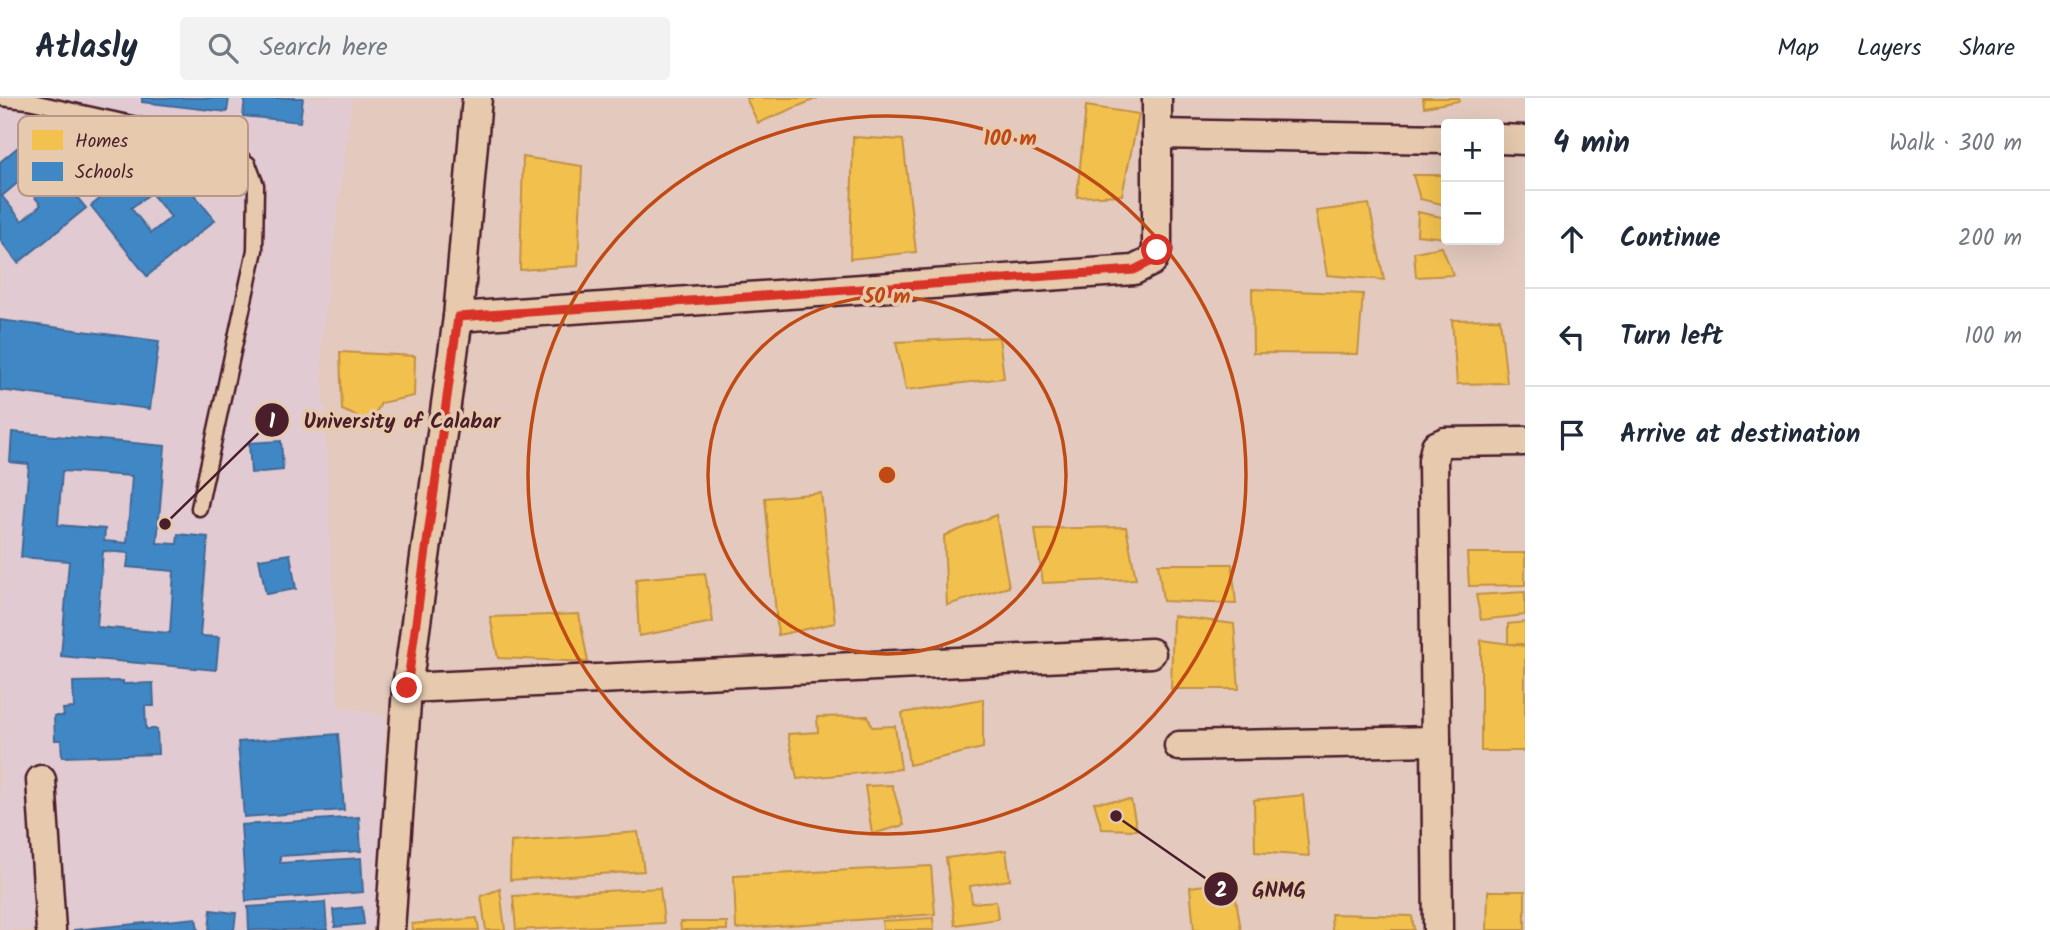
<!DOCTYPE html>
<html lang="en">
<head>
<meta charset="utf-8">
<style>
  body { margin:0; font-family:Kalam,sans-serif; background:#f2f2f3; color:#1f2937 }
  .controls { position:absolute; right:21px; top:21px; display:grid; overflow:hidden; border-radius:7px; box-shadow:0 7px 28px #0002 }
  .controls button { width:63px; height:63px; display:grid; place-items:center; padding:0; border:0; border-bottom:2px solid #e0e1e3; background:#fff; color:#1f2937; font:35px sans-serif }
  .stop { position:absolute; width:21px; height:21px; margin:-16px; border:5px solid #d93025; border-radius:50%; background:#fff }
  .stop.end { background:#d93025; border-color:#fff; box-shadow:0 2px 7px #0008 }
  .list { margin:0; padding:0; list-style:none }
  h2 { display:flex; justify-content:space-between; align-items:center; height:91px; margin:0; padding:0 28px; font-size:30px }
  h2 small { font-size:23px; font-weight:400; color:#747a83 }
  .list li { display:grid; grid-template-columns:46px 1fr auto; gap:21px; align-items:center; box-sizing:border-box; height:98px; padding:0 28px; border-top:2px solid #e0e1e3 }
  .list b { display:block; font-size:26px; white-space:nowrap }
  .list em { font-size:23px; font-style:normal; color:#747a83 }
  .icon { flex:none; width:38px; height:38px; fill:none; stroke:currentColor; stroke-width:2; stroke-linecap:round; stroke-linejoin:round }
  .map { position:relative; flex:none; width:1525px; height:832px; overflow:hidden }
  header { display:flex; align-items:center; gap:42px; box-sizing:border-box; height:98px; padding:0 35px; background:#fff; border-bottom:2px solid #e0e1e3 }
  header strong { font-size:33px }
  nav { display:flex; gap:38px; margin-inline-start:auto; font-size:24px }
  .search { width:490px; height:63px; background:#f2f2f3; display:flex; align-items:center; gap:18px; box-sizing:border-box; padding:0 24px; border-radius:7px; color:#747a83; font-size:26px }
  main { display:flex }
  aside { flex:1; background:#fff }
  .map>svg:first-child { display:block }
  .built { fill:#e1cad1 }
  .homes { fill:#f2c14e; stroke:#c09044; stroke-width:2 }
  .schools { fill:#3f88c5; stroke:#426897; stroke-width:2; fill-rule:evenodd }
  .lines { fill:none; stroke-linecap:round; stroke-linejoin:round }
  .lane-casing { stroke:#4a1f2b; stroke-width:19 }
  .street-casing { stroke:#4a1f2b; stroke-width:33 }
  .lane { stroke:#e7caae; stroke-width:14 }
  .street { stroke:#e7caae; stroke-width:28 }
  .route { stroke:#d93025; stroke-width:9 }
  .ring { fill:none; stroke:#c04a14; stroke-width:3.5 }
  .key { fill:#e7caae; stroke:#b89787; stroke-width:2 }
  .key-label { font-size:19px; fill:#4a1f2b }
  .centre { fill:#c04a14; stroke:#e7caae; stroke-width:3.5 }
  .ring-label { font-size:21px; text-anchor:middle; font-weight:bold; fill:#c04a14; stroke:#e7caae; stroke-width:7; stroke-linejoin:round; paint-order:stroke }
  .leader { fill:none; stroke:#4a1f2b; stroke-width:2.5 }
  .callout-dot { fill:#4a1f2b; stroke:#e7caae; stroke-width:2.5 }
  .mark-label { font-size:21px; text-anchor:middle; font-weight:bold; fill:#fff }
  .callout-label { font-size:21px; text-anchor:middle; font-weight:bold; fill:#4a1f2b; stroke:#e7caae; stroke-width:7; stroke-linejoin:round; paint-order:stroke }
</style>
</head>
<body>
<header>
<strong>Atlasly</strong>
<div class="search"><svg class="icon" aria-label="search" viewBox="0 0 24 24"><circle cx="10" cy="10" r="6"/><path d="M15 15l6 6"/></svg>Search here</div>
<nav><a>Map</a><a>Layers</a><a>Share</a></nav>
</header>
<main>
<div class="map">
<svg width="1525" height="832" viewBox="0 0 1525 832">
  <rect width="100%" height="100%" fill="#e4cabe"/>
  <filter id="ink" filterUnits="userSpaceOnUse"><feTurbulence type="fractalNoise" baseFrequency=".0143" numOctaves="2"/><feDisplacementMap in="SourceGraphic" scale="14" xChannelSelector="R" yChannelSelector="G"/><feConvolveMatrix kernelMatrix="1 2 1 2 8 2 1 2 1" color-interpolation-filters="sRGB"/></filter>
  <g filter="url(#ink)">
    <polygon class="built" points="0,0 352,0 321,244 338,608 385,617 377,832 0,832"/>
    <g class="homes">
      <polygon points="746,0 818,0 758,25"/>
      <polygon points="1423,0 1459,0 1459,3 1424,9"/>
      <polygon points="1086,8 1139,16 1122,97 1077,99"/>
      <polygon points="853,39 903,42 916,154 850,161"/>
      <polygon points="523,59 582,68 578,168 520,172"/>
      <polygon points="1413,77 1446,77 1446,107 1420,101"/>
      <polygon points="1369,106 1384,182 1327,177 1316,113"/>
      <polygon points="1418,114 1446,120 1446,140 1417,137"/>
      <polygon points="1442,149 1453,177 1416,179 1414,154"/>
      <polygon points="1252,191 1363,196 1358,256 1253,255"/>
      <polygon points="1500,221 1507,285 1457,286 1452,222"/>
      <polygon points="999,239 1004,280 906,292 896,244"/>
      <polygon points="340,254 415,258 414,298 381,305 371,324 342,312"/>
      <polygon points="821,395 835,525 778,537 765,400"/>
      <polygon points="996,417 1009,489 947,507 944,438"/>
      <polygon points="1126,429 1136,481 1043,485 1035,431"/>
      <polygon points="1467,455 1525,455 1525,487 1469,488"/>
      <polygon points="1158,466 1232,466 1236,506 1163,503"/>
      <polygon points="705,475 713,524 639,538 636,481"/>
      <polygon points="1525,494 1525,517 1481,522 1476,497"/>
      <polygon points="579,516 588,564 498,560 490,519"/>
      <polygon points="1173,518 1234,526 1239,591 1171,591"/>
      <polygon points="1525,524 1525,546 1508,546 1508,526"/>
      <polygon points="1481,542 1525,548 1525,653 1481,653"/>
      <polygon points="983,601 983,650 909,667 902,615"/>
      <polygon points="868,618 872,629 895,628 901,671 797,681 788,636 818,634 817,619"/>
      <polygon points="892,687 904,727 872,736 865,688"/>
      <polygon points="1303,697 1309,758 1255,754 1254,702"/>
      <polygon points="1131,702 1137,732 1102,731 1094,704"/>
      <polygon points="638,734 644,773 510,782 511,744"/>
      <polygon points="1006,752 1010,782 970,788 972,805 996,803 998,821 955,827 946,760"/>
      <polygon points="931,768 935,816 736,831 734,778"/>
      <polygon points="1233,783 1241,832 1194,832 1190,789"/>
      <polygon points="660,790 664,825 516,832 513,798"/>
      <polygon points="500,791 505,832 486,832 481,798"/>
      <polygon points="1488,793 1525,793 1525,832 1487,832"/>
      <polygon points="1331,816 1412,818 1414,832 1332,832"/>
      <polygon points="477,820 479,832 413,832 412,826"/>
      <polygon points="933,820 934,832 883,832 882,823"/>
      <polygon points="680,824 727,824 727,832 681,832"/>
    </g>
    <g class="schools">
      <polygon points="142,0 229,0 227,14 142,4"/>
      <polygon points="245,0 303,0 300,24 243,18"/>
      <path d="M29 40 86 110 18 165 0 142V64ZM21 82 41 107 22 123 2 98Z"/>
      <path d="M159 53 215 122 147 178 91 108ZM151 95 171 119 151 135 131 110Z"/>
      <polygon points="0,222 159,243 150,311 0,292"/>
      <path d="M12 334 165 348 157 445 177 446 178 436 208 439 200 538 219 539 216 572 61 558 69 463 21 459 29 366 10 364ZM62 373 132 378 127 445 104 443 105 431 58 427ZM103 453 129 455 127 469 174 473 170 535 97 529Z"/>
      <polygon points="281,343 283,372 251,375 249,345"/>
      <polygon points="290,456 296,491 266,496 259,461"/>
      <polygon points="123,583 123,586 153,585 154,608 145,608 146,631 157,631 158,656 62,659 61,642 55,642 54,618 64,618 63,611 74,610 73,584"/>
      <polygon points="338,636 344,712 244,719 238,644"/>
      <polygon points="359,719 361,753 280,758 280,765 361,760 363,794 246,803 241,727"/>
      <polygon points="325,804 327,832 249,832 248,809"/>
      <polygon points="362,809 364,826 335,829 333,812"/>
      <polygon points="211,812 236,815 234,832 209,832"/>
      <polygon points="196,820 198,832 73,832"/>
    </g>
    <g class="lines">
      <defs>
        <polyline id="lane" points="0,0 28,3 223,46 248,66 256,87 255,152 199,410"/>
        <g id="street">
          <polyline points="1157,36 1446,41"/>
          <polyline points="1499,41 1525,42"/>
          <polyline points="458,219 1134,172 1152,163 1157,152 1157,0"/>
          <polyline points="407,590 1151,555"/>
          <polyline points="1179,648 1436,643"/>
          <polyline points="41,682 51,832"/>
          <polyline points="390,832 407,590 458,219 477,0"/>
          <polyline points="1438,832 1433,362 1436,348 1445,344 1525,343"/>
        </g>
      </defs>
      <use href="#lane" class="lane-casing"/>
      <use href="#street" class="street-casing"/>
      <use href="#lane" class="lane"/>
      <use href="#street" class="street"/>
    </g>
  </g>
  <g class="lines" filter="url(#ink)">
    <polyline class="route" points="407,590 458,219 1134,172 1152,163 1157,152"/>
  </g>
  <g class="ring">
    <circle cx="887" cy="377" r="179"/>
    <circle cx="887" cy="377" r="359"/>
  </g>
  <rect x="18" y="18" width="230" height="80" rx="10" class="key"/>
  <rect x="32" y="32" width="31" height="20" fill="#f2c14e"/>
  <rect x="32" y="64" width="31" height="19" fill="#3f88c5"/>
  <g class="key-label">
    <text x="75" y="49">Homes</text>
    <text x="75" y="80">Schools</text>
  </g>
  <circle cx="887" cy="377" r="10" class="centre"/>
  <g class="ring-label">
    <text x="1010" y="47">100 m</text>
    <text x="887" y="205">50 m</text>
  </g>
  <path class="leader" d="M165 426L272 322M1116 718L1221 791"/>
  <g class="callout-dot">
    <circle cx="165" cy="426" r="7"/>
    <circle cx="1116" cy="718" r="7"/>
    <circle cx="272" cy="322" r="18"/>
    <circle cx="1221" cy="791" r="18"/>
  </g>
  <g class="mark-label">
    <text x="272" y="330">1</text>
    <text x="1221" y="799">2</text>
  </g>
  <g class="callout-label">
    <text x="402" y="330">University of Calabar</text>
    <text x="1279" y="799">GNMG</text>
  </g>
</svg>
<div class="controls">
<button>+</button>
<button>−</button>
</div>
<div class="stop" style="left:1157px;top:152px"></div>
<div class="stop end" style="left:407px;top:590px"></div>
</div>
<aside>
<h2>4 min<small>Walk · 300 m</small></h2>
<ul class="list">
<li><svg class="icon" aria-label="ahead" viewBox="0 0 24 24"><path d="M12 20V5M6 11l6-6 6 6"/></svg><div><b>Continue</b></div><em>200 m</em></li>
<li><svg class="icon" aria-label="left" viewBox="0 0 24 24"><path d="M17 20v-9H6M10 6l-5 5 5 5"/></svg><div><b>Turn left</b></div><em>100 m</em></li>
<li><svg class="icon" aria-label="arrive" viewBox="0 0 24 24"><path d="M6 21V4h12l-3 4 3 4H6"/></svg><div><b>Arrive at destination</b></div></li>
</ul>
</aside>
</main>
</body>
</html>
